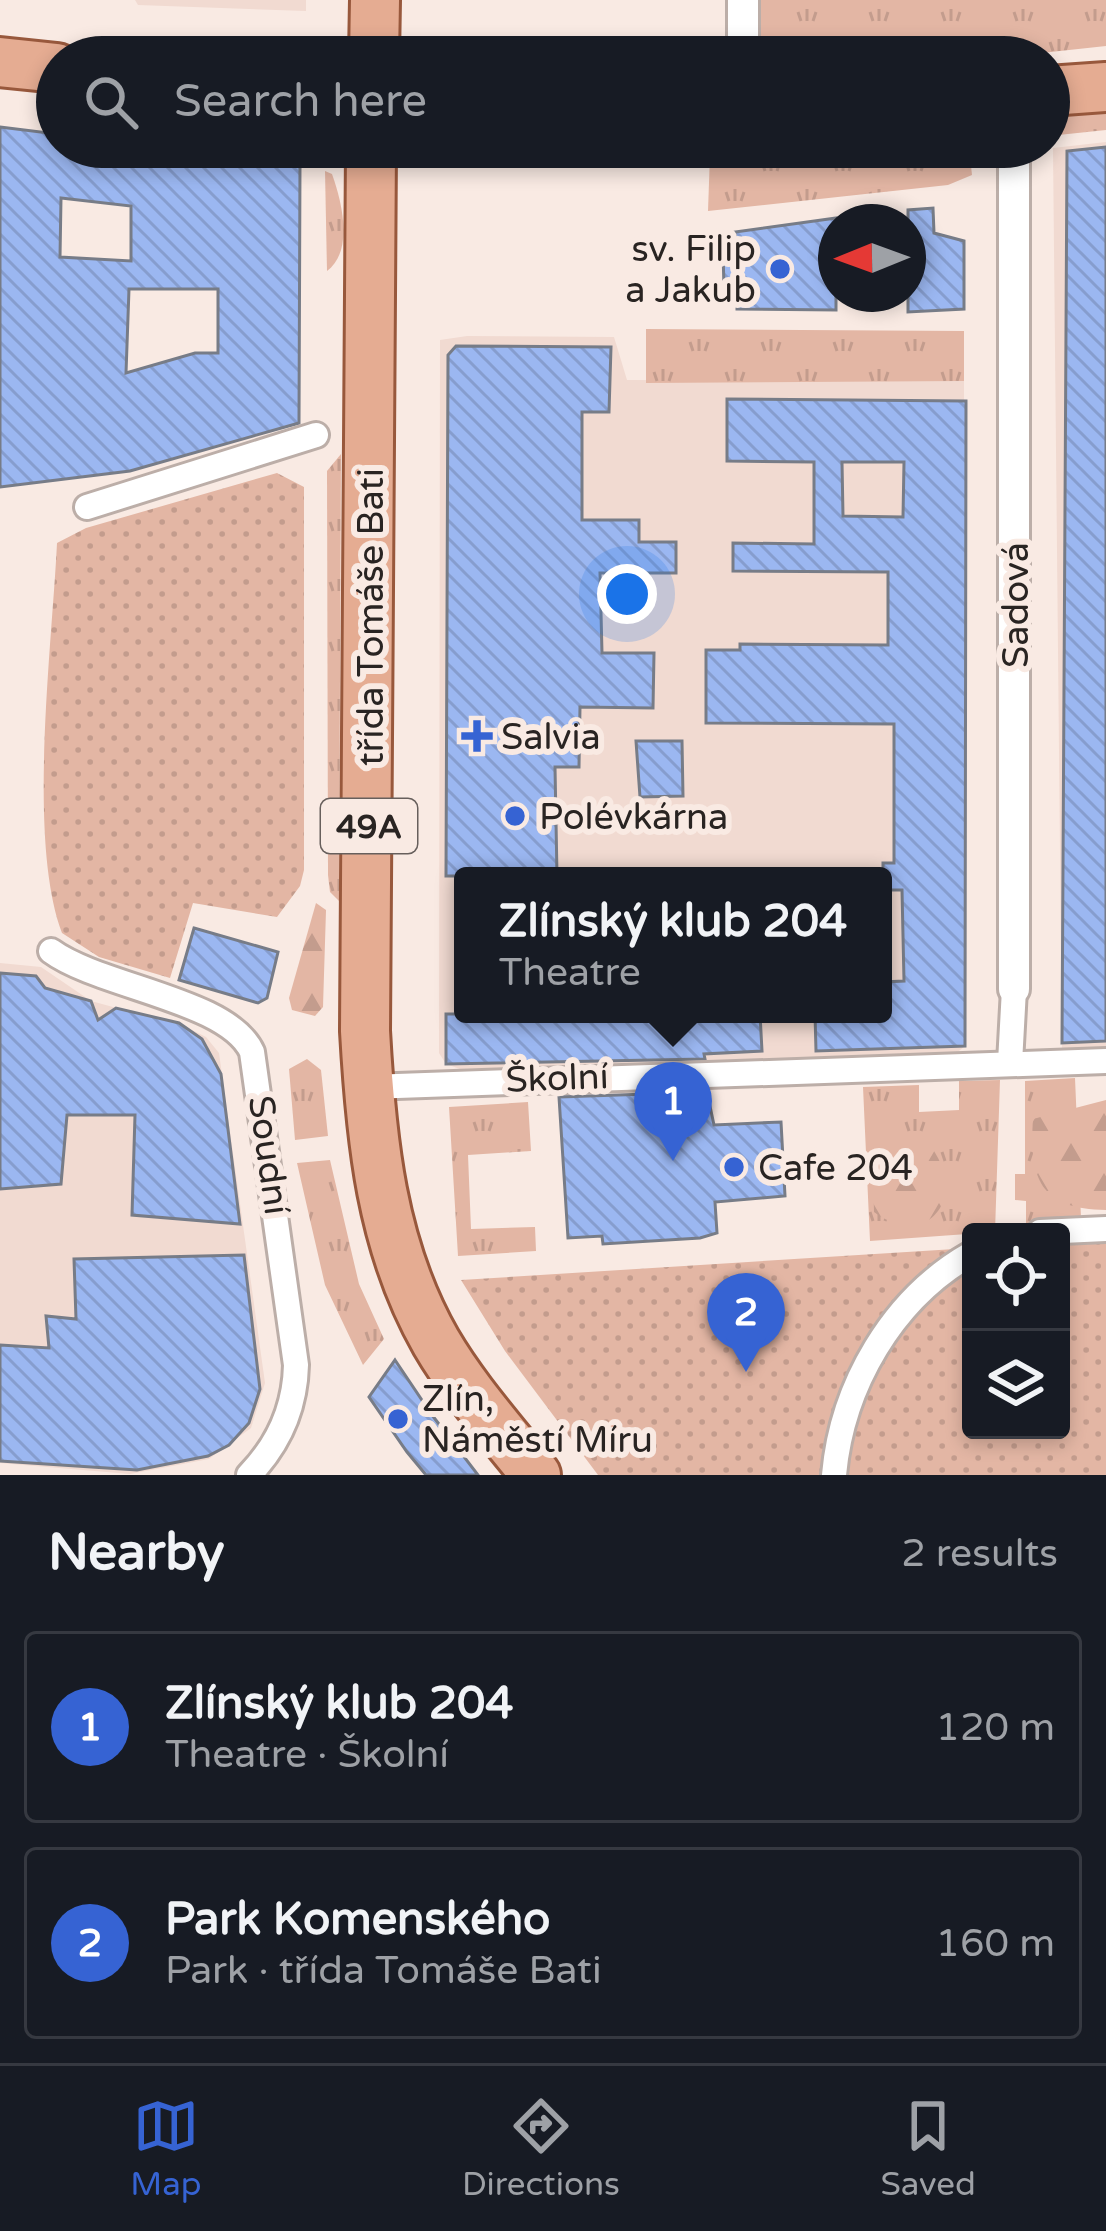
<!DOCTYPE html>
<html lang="en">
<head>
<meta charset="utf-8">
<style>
  body { margin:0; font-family:"Varela Round",sans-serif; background:#20242c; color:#f1f3f6 }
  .controls { position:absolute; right:36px; bottom:36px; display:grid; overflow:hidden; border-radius:12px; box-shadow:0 6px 18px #0003 }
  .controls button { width:108px; height:108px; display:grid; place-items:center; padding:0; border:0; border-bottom:3px solid #363941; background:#171b24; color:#f1f3f6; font:60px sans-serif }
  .compass { position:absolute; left:818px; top:204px; width:108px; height:108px; border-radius:50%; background:#171b24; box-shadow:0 6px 18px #0003; rotate:269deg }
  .you { position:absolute; left:627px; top:594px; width:42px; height:42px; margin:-30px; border:9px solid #fff; border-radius:50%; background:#1a73e8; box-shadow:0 0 0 18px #1a73e833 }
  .badge { display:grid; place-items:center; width:78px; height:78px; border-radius:50%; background:#3663d3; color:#fff; font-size:39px; font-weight:700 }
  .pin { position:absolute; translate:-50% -99px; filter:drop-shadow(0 3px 6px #0008) }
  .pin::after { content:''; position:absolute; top:63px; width:42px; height:36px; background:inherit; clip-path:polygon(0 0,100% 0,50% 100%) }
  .popup { position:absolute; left:454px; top:867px; width:438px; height:156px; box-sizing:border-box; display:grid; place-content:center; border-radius:12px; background:#171b24; filter:drop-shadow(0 3px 9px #0005); font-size:39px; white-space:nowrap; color:#9ea1a6 }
  .popup b { font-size:45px; color:#f1f3f6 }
  .popup::after { content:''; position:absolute; left:50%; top:100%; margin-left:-24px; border:24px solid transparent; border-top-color:#171b24 }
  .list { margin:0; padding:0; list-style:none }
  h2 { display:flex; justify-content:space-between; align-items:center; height:156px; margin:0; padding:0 48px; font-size:51px }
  h2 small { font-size:39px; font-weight:400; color:#9ea1a6 }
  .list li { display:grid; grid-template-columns:78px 1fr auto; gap:36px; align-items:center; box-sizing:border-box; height:192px; margin:0 24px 24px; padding:0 24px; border:3px solid #363941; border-radius:12px }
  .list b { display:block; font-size:45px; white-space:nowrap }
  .list p { margin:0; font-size:39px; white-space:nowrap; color:#9ea1a6 }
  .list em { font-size:39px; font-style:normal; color:#9ea1a6 }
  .icon { flex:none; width:66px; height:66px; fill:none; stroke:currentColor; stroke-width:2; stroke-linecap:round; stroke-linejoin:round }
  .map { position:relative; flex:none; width:1106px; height:1475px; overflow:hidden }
  .search { position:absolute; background:#171b24; box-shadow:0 6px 18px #0003; left:36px; right:36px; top:36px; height:132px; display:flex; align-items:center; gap:30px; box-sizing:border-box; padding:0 42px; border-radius:66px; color:#9ea1a6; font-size:45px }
  .sheet { height:588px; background:#171b24 }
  nav { display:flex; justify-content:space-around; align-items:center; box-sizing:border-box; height:168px; border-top:3px solid #363941; background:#171b24; font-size:33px; color:#9ea1a6 }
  nav a { display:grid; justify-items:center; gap:6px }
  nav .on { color:#3663d3 }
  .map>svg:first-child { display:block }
  .built { fill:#f1dad1; fill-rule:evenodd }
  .grass { fill:url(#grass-tufts) }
  .forest { fill:url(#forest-firs) }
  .park { fill:url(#park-dots) }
  .building { fill:url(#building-back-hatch); stroke:#777c87; stroke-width:3; fill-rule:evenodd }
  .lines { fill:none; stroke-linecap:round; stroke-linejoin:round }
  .pedestrian-casing { stroke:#bcaea8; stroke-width:30 }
  .minor-casing { stroke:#bcaea8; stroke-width:36 }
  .primary-casing { stroke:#98583c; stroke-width:54 }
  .pedestrian { stroke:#fff; stroke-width:24 }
  .minor { stroke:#fff; stroke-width:30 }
  .primary { stroke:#e5ac92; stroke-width:48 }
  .poi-dot { fill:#3663d3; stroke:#f9eae3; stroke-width:4.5 }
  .labels { text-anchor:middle; stroke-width:12; stroke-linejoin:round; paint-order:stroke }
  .shield { fill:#f9eae3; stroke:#675f5c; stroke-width:3 }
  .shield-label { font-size:33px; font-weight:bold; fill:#292422 }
  .poi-label { font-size:36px; fill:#292422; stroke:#f9eae3; text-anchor:start }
  .street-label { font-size:36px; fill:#292422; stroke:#f9eae3 }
</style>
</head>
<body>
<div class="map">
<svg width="1106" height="1475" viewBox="0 0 1106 1475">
  <defs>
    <pattern id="grass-tufts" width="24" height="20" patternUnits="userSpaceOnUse" patternTransform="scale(3)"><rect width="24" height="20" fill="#e3b6a4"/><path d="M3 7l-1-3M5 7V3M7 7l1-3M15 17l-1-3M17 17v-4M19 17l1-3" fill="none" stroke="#c39c8d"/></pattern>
    <pattern id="forest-firs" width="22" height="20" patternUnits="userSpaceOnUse" patternTransform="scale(3)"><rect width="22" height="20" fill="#e3b6a4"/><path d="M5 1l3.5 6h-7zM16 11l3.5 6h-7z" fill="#c39c8d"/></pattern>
    <pattern id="park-dots" width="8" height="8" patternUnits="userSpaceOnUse" patternTransform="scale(3)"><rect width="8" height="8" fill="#e3b6a4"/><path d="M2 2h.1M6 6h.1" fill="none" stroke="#c39c8d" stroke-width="1.8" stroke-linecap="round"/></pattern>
    <pattern id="building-back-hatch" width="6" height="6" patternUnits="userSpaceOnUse" patternTransform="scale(3)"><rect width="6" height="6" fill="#9bb7f1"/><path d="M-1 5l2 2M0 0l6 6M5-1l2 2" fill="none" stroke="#869dce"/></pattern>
  </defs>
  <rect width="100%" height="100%" fill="#f9eae3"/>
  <g class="built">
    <polygon points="135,0 306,0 306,11 138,5"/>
    <polygon points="1106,142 1106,1051 1062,1053 1053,148"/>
    <path d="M467 336 614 337 627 380 964 381 965 1046 954 1055 460 1069 446 1064 439 1053 440 340ZM463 876H883V1014H463Z"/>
    <polygon points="0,963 41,967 91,1001 186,1027 206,1037 219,1053 265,1383 251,1428 209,1459 130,1474 0,1463"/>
  </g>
  <g class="grass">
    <polygon points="756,0 1106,0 1106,46 1004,57 765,57 756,40"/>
    <polygon points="1106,110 1106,130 1049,136 1055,117"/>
    <polygon points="837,147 969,147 972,175 948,185 708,211 710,154"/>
    <path d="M325 171 332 174C342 202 354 251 327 271Z"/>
    <polygon points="646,329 964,331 964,381 646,383"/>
    <polygon points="341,454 339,901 330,892 328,875 327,471"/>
    <polygon points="307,1059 321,1070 328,1136 295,1140 289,1069"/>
    <polygon points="1075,1078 1081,1218 1026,1225 1026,1201 1015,1200 1015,1174 1025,1174 1025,1081"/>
    <polygon points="1000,1080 995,1232 870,1241 863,1087 919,1085 919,1112 959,1110 959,1081"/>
    <polygon points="528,1102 531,1151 468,1155 471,1229 535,1227 536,1251 458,1256 449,1107"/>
    <polygon points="330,1160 359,1284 384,1339 363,1365 325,1285 297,1163"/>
  </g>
  <g class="forest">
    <polygon points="316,903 326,910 323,1007 315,1016 292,1010 289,998"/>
    <path d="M1106 1100V1210C1040 1209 1029 1179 1033 1119Z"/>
    <path d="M917 1147 934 1151C967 1203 923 1249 874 1212L873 1170 895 1148Z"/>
  </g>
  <g class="park">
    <path d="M277 473 304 487V870L300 886 277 917 193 903 170 978 99 957 62 933C27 840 52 648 57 543L86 528Z"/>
    <polygon points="1106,1238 1106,1475 598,1475 505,1351 461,1280 971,1248 971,1430 1061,1430 1061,1241"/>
  </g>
  <g class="building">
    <path d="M0 127 57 134V147H167L300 163 299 423 130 471 0 487ZM61 198 131 206V261L60 257ZM129 289H218V353H195L126 373Z"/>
    <polygon points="1106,147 1106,1041 1062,1043 1067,151"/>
    <polygon points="933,208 934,233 964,241 964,309 908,312 908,210"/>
    <polygon points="836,218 836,310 737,309 737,288 724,289 723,251 736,250 735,232"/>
    <polygon points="456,346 611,347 609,412 582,412 582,520 639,520 639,542 676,542 676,573 600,573 602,653 654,653 653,708 580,707 579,767 555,767 557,876 446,876 448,355"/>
    <path d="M727 399 966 401 965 1046 816 1051 815 1014H883V982L904 981 902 890H883V863H894V724L706 723V650H740V644L888 645V572L733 571V543L814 544V462L727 461ZM842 462H904L903 517 843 516Z"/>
    <polygon points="636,741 682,741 683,796 640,797"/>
    <polygon points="194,928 278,952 267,998 258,1003 179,980"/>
    <polygon points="0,973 36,976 45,988 91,1001 98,1020 116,1008 179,1023 202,1039 221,1074 240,1224 132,1215 135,1115 67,1115 61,1184 0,1189"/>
    <polygon points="446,1014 760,1014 762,1051 704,1054 705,1059 446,1064"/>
    <polygon points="707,1092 714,1125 781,1122 785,1196 715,1202 717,1233 700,1238 603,1244 602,1236 568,1238 559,1097"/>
    <polygon points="244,1255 260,1389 249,1423 229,1445 208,1456 137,1470 0,1461 0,1345 49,1348 46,1316 76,1319 74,1259"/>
    <polygon points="395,1360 432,1415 478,1475 426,1475 407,1452 369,1397"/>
  </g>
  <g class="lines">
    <defs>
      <g id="pedestrian">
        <polyline points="87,507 316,435"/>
        <path d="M51 951C100 987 229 1000 252 1052L296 1365C295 1408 279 1444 249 1475"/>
        <polyline points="1010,1063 1014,989"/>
        <polyline points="369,1087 1106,1061"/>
        <polyline points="1040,1232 1106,1229"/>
        <path d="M834 1475C842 1386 892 1299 971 1254"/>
      </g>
      <g id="minor">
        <polyline points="743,0 743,57"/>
        <polyline points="1014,147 1014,989"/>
      </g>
      <g id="primary">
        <polyline points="374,57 375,0"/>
        <polyline points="0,62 57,68"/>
        <polyline points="1049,91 1106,87"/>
        <path d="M371 147 365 1031C371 1139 381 1246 436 1342 464 1390 502 1432 536 1475"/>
      </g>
    </defs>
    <use href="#pedestrian" class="pedestrian-casing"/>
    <use href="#minor" class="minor-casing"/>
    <use href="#primary" class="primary-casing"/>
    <use href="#pedestrian" class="pedestrian"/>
    <use href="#minor" class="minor"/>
    <use href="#primary" class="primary"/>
  </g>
  <g class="poi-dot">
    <circle cx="780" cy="269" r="12"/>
    <path d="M471 718h12v12h12v12h-12v12h-12v-12h-12v-12h12z"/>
    <circle cx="515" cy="816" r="12"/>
    <circle cx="734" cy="1167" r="12"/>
    <circle cx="398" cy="1419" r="12"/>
  </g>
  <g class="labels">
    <rect class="shield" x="321" y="799" width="96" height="54" rx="9"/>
    <g class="shield-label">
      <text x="369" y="838">49A</text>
    </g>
    <g class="poi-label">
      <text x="756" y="261" text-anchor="end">sv. Filip<tspan x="756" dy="41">a Jakub</tspan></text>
      <text x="501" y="749">Salvia</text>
      <text x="539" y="829">Polévkárna</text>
      <text x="758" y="1180">Cafe 204</text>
      <text x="422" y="1411">Zlín,<tspan x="422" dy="41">Náměstí Míru</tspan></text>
    </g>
    <g class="street-label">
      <text transform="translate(1015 605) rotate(-90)" y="13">Sadová</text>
      <text transform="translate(370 617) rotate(-90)" y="13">třída Tomáše Bati</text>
      <text transform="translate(557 1077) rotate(-2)" y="13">Školní</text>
      <text transform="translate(270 1155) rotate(82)" y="13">Soudní</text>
    </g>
  </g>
</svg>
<div class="controls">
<button><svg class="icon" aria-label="locate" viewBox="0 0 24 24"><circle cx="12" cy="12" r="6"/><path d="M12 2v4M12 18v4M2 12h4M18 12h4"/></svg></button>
<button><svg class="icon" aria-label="layers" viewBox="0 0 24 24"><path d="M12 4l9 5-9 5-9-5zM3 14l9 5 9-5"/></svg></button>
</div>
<svg class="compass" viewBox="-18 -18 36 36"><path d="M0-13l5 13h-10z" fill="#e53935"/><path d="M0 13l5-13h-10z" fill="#9ea1a6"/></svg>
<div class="you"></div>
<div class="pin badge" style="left:673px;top:1161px">1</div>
<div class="popup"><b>Zlínský klub 204</b>Theatre</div>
<div class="pin badge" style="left:746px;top:1372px">2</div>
<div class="search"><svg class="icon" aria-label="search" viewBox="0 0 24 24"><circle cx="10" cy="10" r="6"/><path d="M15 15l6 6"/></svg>Search here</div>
</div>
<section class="sheet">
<h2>Nearby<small>2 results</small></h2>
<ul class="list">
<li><span class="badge">1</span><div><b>Zlínský klub 204</b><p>Theatre · Školní</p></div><em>120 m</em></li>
<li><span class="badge">2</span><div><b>Park Komenského</b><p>Park · třída Tomáše Bati</p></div><em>160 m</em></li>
</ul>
</section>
<nav>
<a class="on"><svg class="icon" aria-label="map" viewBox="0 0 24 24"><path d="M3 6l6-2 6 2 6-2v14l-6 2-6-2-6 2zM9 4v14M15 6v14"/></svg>Map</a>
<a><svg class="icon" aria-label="directions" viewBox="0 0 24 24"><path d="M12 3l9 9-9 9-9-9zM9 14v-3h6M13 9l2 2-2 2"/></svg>Directions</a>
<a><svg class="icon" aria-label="saved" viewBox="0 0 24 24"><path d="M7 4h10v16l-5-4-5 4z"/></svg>Saved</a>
</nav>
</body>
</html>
